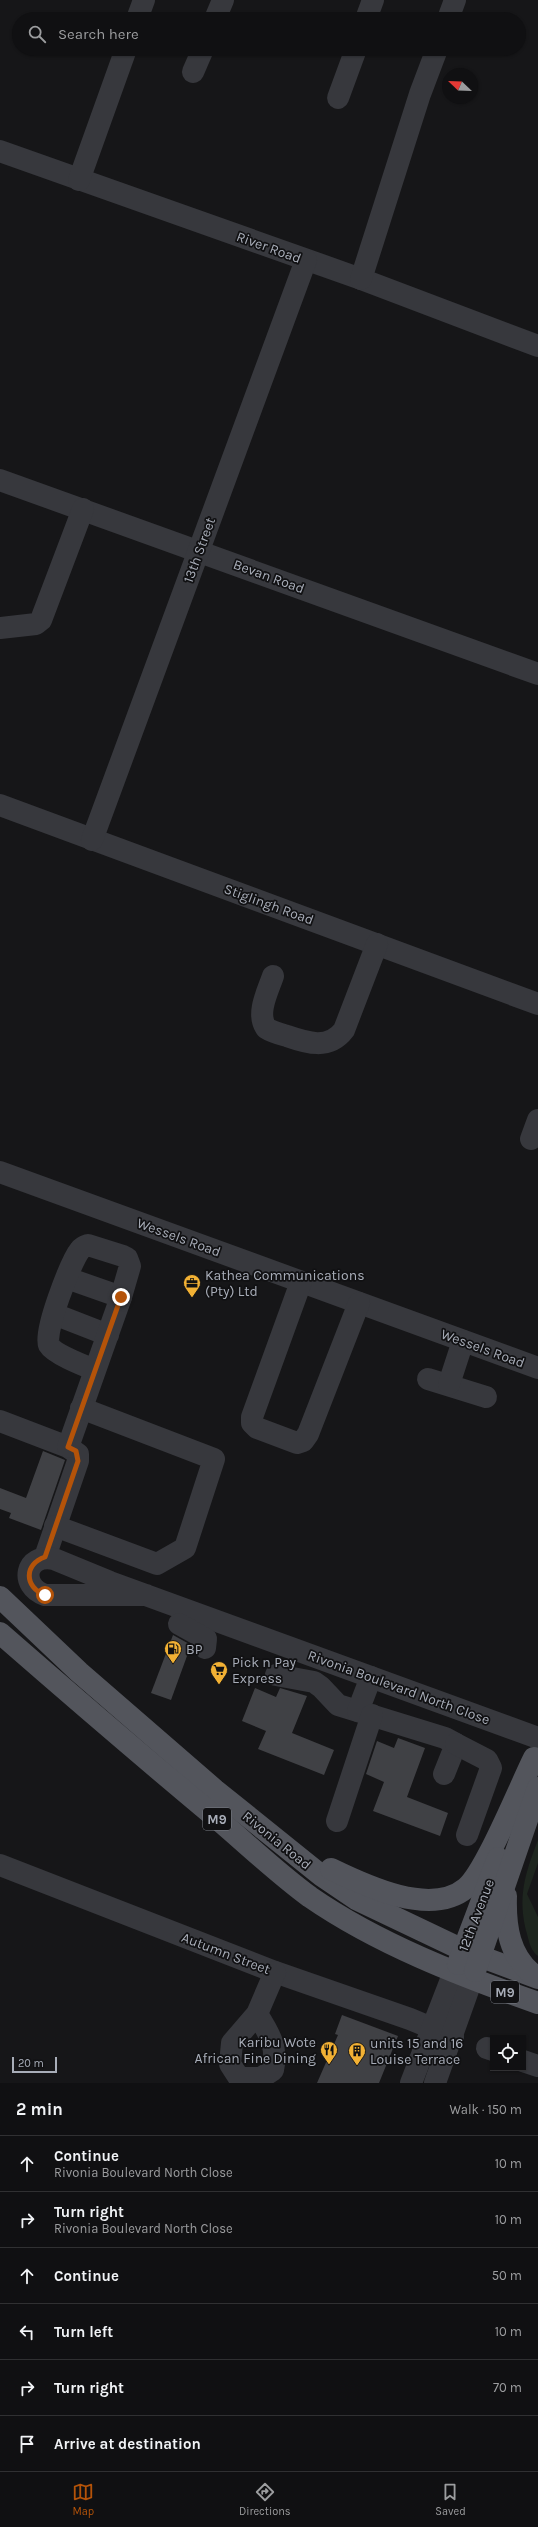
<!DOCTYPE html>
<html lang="en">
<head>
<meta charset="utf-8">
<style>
  body { margin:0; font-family:Karla,sans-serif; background:#19191b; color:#f1f3f6 }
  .controls { position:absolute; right:12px; bottom:12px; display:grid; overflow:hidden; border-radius:0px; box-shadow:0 1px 3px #0004 }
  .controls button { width:36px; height:36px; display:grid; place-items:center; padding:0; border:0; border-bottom:1px solid #303032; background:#101012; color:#f1f3f6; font:20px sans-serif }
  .compass { position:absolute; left:442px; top:68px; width:36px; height:36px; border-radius:50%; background:#101012; box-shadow:0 1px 3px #0004; rotate:293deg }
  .scale { position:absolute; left:12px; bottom:10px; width:45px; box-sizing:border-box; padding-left:4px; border:2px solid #a8adb8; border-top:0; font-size:11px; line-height:14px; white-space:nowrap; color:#a8adb8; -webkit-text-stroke:3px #111113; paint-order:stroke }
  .stop { position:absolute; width:12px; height:12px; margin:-9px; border:3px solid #b45309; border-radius:50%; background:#fff }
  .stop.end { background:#b45309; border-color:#fff; box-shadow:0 1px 4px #0008 }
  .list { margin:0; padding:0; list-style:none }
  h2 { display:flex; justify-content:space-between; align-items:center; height:52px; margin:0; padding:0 16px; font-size:17px }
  h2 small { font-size:13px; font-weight:400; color:#9c9d9f }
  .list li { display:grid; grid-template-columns:26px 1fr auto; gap:12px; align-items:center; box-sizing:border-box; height:56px; padding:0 16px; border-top:1px solid #303032 }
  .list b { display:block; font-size:15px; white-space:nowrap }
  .list p { margin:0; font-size:13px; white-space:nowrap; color:#9c9d9f }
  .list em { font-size:13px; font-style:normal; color:#9c9d9f }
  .icon { flex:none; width:22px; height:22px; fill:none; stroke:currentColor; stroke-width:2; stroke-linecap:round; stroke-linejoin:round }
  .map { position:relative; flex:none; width:538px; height:2083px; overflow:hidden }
  .search { position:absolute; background:#101012; box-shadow:0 1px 3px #0004; left:12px; right:12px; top:12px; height:44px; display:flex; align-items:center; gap:10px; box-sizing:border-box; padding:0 14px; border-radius:22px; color:#9c9d9f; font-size:15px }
  .sheet { height:388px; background:#101012 }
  nav { display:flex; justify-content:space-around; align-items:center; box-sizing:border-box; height:56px; border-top:1px solid #303032; background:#101012; font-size:11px; color:#9c9d9f }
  nav a { display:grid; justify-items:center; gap:2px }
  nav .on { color:#b45309 }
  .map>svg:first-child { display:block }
  .green { fill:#1e261f }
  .building { fill:#404145 }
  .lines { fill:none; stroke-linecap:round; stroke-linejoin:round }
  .minor { stroke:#37383d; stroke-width:22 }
  .major { stroke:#53555c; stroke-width:22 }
  .route { stroke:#b45309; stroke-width:5 }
  .labels { text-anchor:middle; stroke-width:3.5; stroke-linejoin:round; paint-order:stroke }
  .shield { fill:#111113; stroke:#7b7e86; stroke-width:1 }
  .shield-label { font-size:13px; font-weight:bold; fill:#a8adb8 }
  .street-label { font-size:14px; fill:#a8adb8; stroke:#111113 }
  .poi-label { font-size:14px; fill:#a8adb8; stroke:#111113; text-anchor:start }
</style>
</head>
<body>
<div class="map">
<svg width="538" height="2083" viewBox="0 0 538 2083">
  <rect width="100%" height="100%" fill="#161618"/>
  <path class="green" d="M538 1840V1863L527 1894 538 1917V1956C531 1951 529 1942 527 1934 517 1897 525 1874 538 1840Z"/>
  <g class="building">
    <polygon points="43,1451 65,1460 41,1530 9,1518 11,1513 0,1509 0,1488 26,1498"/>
    <polygon points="173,1635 191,1645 171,1700 151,1693"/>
    <polygon points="255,1688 276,1697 280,1688 307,1696 292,1733 334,1750 324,1775 258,1749 266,1731 242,1721"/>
    <polygon points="398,1738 425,1748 407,1797 448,1813 440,1836 373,1811 384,1782 366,1774 377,1741 394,1748"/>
    <polygon points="342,2015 398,2036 379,2083 317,2083 338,2035 335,2034"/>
  </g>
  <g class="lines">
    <g class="minor">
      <polyline points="137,19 144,0"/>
      <polyline points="215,19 223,0"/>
      <polyline points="366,19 373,0"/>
      <polyline points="448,19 455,0"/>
      <polyline points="193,72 203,49"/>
      <polyline points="338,98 356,49"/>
      <polyline points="0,151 361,279 538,346"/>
      <polyline points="79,180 126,49"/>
      <polyline points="361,279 420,94 437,49"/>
      <polyline points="0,480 538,674"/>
      <polyline points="0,628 36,624 41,620 83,509"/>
      <polyline points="0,805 538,1004"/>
      <polyline points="92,840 306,260"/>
      <path d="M273 976C268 991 256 1013 266 1028 272 1032 280 1034 287 1036 307 1043 329 1050 344 1030L377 944"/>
      <polyline points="531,1139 538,1120"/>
      <polyline points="0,1172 538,1368"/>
      <polyline points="67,1278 121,1297"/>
      <polyline points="301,1282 252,1417 252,1423 257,1428 297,1443 303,1441 308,1434 359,1303"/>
      <polyline points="54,1314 108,1335"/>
      <polyline points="428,1379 486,1397"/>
      <polyline points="449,1384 463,1341"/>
      <polyline points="0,1421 68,1447 78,1454 78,1461 45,1557"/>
      <path d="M68 1447 121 1297 130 1266 127 1258 123 1256 88 1245C85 1246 82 1247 80 1250 71 1261 43 1333 49 1345 54 1354 85 1366 95 1370"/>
      <polyline points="55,1526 157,1564 185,1548 214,1459 81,1408"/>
      <path d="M146 1595H45C19 1586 25 1553 54 1559L110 1582 538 1738"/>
      <polyline points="179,1624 206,1639 205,1648"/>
      <polyline points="276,1675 314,1682 321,1687 338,1705 445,1738 456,1744 444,1774"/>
      <polyline points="358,1711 371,1677"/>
      <polyline points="456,1744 487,1760 491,1768 467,1835"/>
      <polyline points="337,1821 372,1715"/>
      <polyline points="0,1865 275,1972 410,2019 453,2037"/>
      <path d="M257 2014C269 2033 278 2047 273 2070L261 2078H239L230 2064 232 2043 257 2014 275 1972"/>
      <polyline points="487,2048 493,2050"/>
      <polyline points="523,2061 538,2066"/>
      <polyline points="411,2083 454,1972"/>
      <polyline points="435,2083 472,1979"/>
    </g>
    <g class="major">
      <polyline points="0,1597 79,1672 215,1790 322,1876 356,1899 463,1950 538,1978"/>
      <path d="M0 1633C71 1695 142 1756 214 1816 246 1843 277 1873 310 1897 378 1944 461 1976 538 2003"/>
      <path d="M331 1869C366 1886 431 1917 466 1888 486 1871 520 1786 534 1758"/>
      <path d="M506 1896C505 1926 509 1957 535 1976"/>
      <polyline points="458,1964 498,1858"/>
      <polyline points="475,1971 538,1788"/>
    </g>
  </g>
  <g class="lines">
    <path class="route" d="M45 1595C24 1587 24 1564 45 1557L78 1461 76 1451 68 1447 121 1297"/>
  </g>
  <defs>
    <symbol id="office-pin" viewBox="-11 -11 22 30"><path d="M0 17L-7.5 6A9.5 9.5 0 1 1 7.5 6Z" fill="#f2b134" stroke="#111113"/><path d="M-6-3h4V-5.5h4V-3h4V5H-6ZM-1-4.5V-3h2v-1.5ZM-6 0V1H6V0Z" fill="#111"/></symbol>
    <symbol id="fuel-pin" viewBox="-11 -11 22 30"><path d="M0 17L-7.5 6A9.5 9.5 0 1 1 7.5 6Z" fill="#f2b134" stroke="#111113"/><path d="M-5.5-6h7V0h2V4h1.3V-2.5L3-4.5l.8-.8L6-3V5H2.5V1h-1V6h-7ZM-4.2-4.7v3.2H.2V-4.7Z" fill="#111"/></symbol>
    <symbol id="supermarket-pin" viewBox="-11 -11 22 30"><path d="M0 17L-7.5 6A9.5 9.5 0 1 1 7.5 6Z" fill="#f2b134" stroke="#111113"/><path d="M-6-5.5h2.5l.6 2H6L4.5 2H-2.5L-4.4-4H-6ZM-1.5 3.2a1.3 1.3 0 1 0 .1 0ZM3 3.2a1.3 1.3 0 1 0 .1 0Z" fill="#111"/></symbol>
    <symbol id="restaurant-pin" viewBox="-11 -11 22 30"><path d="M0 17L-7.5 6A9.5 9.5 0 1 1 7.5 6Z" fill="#f2b134" stroke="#111113"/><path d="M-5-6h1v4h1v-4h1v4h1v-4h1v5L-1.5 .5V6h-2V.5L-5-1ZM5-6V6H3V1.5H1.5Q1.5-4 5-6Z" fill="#111"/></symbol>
    <symbol id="building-pin" viewBox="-11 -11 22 30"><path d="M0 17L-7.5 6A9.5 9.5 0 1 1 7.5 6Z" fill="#f2b134" stroke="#111113"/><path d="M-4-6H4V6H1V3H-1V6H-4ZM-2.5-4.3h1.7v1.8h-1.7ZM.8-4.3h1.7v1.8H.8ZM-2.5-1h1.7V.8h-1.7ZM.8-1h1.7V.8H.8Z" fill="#111"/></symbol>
  </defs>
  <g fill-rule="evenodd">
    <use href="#office-pin" x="182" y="1273" width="20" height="27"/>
    <use href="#fuel-pin" x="163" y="1639" width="20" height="27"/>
    <use href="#supermarket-pin" x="209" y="1660" width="20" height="27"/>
    <use href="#restaurant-pin" x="319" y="2040" width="20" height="27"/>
    <use href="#building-pin" x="347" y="2041" width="20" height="27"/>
  </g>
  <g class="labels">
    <g class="shield">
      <rect x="203" y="1808" width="28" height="22" rx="3"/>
      <rect x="491" y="1981" width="28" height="22" rx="3"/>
    </g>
    <g class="shield-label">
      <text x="217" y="1824">M9</text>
      <text x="505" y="1997">M9</text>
    </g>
    <g class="street-label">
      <text transform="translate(269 247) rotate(20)" y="5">River Road</text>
      <text transform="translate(199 550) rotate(-70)" y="5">13th Street</text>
      <text transform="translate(269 576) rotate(20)" y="5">Bevan Road</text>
      <text transform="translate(269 904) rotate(20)" y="5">Stiglingh Road</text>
      <text transform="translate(179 1237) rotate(20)" y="5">Wessels Road</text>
      <text transform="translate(483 1348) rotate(20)" y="5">Wessels Road</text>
      <text transform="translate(399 1687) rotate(20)" y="5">Rivonia Boulevard North Close</text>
      <text transform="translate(277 1840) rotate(39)" y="5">Rivonia Road</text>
      <text transform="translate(476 1915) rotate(-69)" y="5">12th Avenue</text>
      <text transform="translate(226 1953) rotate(21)" y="5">Autumn Street</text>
    </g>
    <g class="poi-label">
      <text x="205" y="1280">Kathea Communications<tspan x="205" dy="16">(Pty) Ltd</tspan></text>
      <text x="186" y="1654">BP</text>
      <text x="232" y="1667">Pick n Pay<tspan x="232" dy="16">Express</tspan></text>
      <text x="316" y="2047" text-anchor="end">Karibu Wote<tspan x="316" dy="16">African Fine Dining</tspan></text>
      <text x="370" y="2048">units 15 and 16<tspan x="370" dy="16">Louise Terrace</tspan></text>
    </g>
  </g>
</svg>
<div class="controls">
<button><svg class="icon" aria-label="locate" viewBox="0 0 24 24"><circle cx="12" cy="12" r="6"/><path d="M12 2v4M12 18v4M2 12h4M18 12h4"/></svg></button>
</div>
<svg class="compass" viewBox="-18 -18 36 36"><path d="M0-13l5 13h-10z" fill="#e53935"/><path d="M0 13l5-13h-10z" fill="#9c9d9f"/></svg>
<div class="scale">20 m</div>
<div class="stop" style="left:45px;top:1595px"></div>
<div class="stop end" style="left:121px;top:1297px"></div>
<div class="search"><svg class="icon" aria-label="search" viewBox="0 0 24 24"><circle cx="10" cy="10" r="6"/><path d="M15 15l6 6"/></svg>Search here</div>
</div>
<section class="sheet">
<h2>2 min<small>Walk · 150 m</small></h2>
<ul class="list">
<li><svg class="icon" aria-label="ahead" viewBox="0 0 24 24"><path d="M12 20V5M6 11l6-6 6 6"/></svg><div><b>Continue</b><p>Rivonia Boulevard North Close</p></div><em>10 m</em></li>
<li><svg class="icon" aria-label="right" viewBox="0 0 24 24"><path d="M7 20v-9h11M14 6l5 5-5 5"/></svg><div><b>Turn right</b><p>Rivonia Boulevard North Close</p></div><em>10 m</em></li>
<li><svg class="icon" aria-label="ahead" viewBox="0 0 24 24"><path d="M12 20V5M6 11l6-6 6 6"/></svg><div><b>Continue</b></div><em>50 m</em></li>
<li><svg class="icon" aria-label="left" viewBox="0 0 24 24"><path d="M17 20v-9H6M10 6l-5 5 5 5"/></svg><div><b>Turn left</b></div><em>10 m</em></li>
<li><svg class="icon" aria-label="right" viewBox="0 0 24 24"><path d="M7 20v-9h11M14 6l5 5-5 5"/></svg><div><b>Turn right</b></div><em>70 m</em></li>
<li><svg class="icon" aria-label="arrive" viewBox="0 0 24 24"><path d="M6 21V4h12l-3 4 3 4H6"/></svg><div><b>Arrive at destination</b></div></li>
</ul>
</section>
<nav>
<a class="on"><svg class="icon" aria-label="map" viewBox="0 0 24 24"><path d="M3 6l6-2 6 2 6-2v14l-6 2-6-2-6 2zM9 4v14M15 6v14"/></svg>Map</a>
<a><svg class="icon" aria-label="directions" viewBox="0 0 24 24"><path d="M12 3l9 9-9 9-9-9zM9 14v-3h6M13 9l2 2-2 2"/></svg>Directions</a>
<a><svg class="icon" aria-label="saved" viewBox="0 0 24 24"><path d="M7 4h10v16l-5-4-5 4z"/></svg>Saved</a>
</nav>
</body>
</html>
